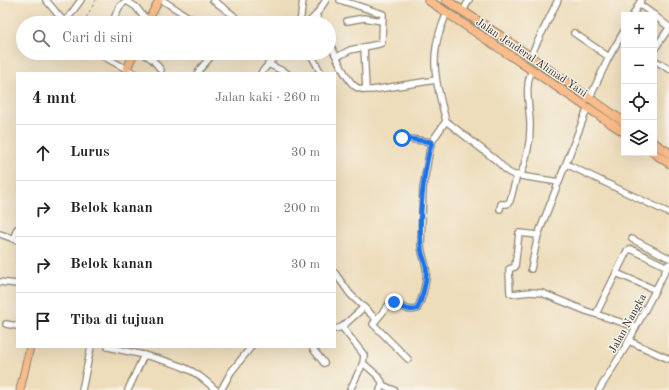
<!DOCTYPE html>
<html lang="id">
<head>
<meta charset="utf-8">
<style>
  body { margin:0; font-family:"Old Standard TT",serif; background:#f6f6f6; color:#222 }
  .controls { position:absolute; right:12px; top:12px; display:grid; overflow:hidden; border-radius:0px; box-shadow:0 4px 16px #0002 }
  .controls button { width:36px; height:36px; display:grid; place-items:center; padding:0; border:0; border-bottom:1px solid #e0e0e0; background:#fff; color:#222; font:20px sans-serif }
  .stop { position:absolute; width:12px; height:12px; margin:-9px; border:3px solid #1a73e8; border-radius:50%; background:#fff }
  .stop.end { background:#1a73e8; border-color:#fff; box-shadow:0 1px 4px #0008 }
  .list { margin:0; padding:0; list-style:none }
  h2 { display:flex; justify-content:space-between; align-items:center; height:52px; margin:0; padding:0 16px; font-size:17px }
  h2 small { font-size:13px; font-weight:400; color:#767676 }
  .list li { display:grid; grid-template-columns:26px 1fr auto; gap:12px; align-items:center; box-sizing:border-box; height:56px; padding:0 16px; border-top:1px solid #e0e0e0 }
  .list b { display:block; font-size:15px; white-space:nowrap }
  .list em { font-size:13px; font-style:normal; color:#767676 }
  .icon { flex:none; width:22px; height:22px; fill:none; stroke:currentColor; stroke-width:2; stroke-linecap:round; stroke-linejoin:round }
  .map { position:relative; flex:none; width:669px; height:390px; overflow:hidden }
  .search { position:absolute; background:#fff; box-shadow:0 4px 16px #0002; left:16px; top:16px; width:320px; height:44px; display:flex; align-items:center; gap:10px; box-sizing:border-box; padding:0 14px; border-radius:22px; color:#767676; font-size:15px }
  .panel { position:absolute; background:#fff; box-shadow:0 4px 16px #0002; left:16px; top:72px; width:320px; height:276px; border-radius:0px }
  .map>svg:first-child { display:block }
  .lines { fill:none; stroke-linecap:round; stroke-linejoin:round }
  .minor-casing { stroke:#8c8473; stroke-width:8 }
  .major-casing { stroke:#8c8473; stroke-width:9 }
  .highway-casing { stroke:#8c8473; stroke-width:10 }
  .path { stroke:#8c8473; stroke-width:1; stroke-dasharray:3 3; stroke-linecap:butt }
  .minor { stroke:#fff; stroke-width:5.5 }
  .major { stroke:#f9bc8a; stroke-width:7 }
  .highway { stroke:#f9bc8a; stroke-width:8 }
  .route { stroke:#1a73e8; stroke-width:5 }
  .labels { text-anchor:middle; stroke-width:3; stroke-linejoin:round; paint-order:stroke }
  .street-label { font-size:11px; fill:#2b2b2b; stroke:#f7f3e8 }
</style>
</head>
<body>
<div class="map">
<svg width="669" height="390" viewBox="0 0 669 390">
  <rect width="100%" height="100%" fill="#f7f3e8"/>
  <filter id="ink" filterUnits="userSpaceOnUse"><feTurbulence type="fractalNoise" baseFrequency=".025" numOctaves="2"/><feDisplacementMap in="SourceGraphic" scale="8" xChannelSelector="R" yChannelSelector="G"/><feConvolveMatrix kernelMatrix="1 2 1 2 8 2 1 2 1" color-interpolation-filters="sRGB"/></filter>
  <filter id="wash" filterUnits="userSpaceOnUse"><feTurbulence type="fractalNoise" baseFrequency=".012" numOctaves="4" result="noise"/><feDisplacementMap in="SourceGraphic" scale="16" xChannelSelector="R" yChannelSelector="G"/><feGaussianBlur stdDeviation="0.9" result="paint"/><feColorMatrix in="noise" values="0 0 0 0 0 0 0 0 0 0 0 0 0 0 0 0 0 1.4 0 .05"/><feComposite in="paint" operator="in"/></filter>
  <g filter="url(#wash)">
    <rect width="100%" height="100%" fill="#edb"/>
  </g>
  <g filter="url(#ink)">
    <g class="lines">
      <defs>
        <g id="minor">
          <polyline points="46,0 65,23"/>
          <polyline points="162,0 198,23"/>
          <polyline points="213,0 233,15 241,23"/>
          <polyline points="639,4 654,15"/>
          <polyline points="463,11 469,0"/>
          <polyline points="316,15 320,23"/>
          <polyline points="633,15 641,0"/>
          <polyline points="654,15 669,27"/>
          <polyline points="347,21 364,18 382,21"/>
          <polyline points="65,22 81,0"/>
          <path d="M113 23C115 15 119 4 127 1L136 7 143 16 156 23"/>
          <polyline points="300,23 303,0"/>
          <polyline points="308,23 316,15 326,0"/>
          <polyline points="574,33 609,57"/>
          <path d="M329 41C334 52 346 81 356 87 361 90 366 90 372 90L436 80"/>
          <polyline points="364,47 366,90"/>
          <polyline points="654,50 669,28"/>
          <polyline points="97,53 134,73"/>
          <polyline points="143,53 153,60 161,70"/>
          <polyline points="266,53 272,59"/>
          <polyline points="310,53 321,73"/>
          <polyline points="337,57 350,50 379,44 382,43 382,40 383,14 340,0"/>
          <polyline points="530,57 558,0"/>
          <polyline points="654,60 669,69"/>
          <polyline points="268,64 287,73"/>
          <polyline points="198,73 200,69 214,53"/>
          <polyline points="261,73 278,53"/>
          <polyline points="589,99 609,57 624,31"/>
          <polyline points="588,107 538,235 519,233 515,267 509,269 510,293 512,294 531,292 542,293 586,311 636,327"/>
          <polyline points="446,121 497,161 508,172 514,175 559,182"/>
          <polyline points="402,138 432,142"/>
          <polyline points="566,164 669,213"/>
          <path d="M521 175C526 160 530 145 530 129 531 110 523 89 532 70"/>
          <polyline points="500,209 501,204 507,204 510,201 517,175"/>
          <polyline points="0,234 17,240"/>
          <polyline points="13,239 17,229"/>
          <polyline points="632,239 669,258"/>
          <polyline points="531,269 538,235"/>
          <polyline points="335,273 350,294 376,319"/>
          <polyline points="616,273 656,290"/>
          <polyline points="0,282 17,284"/>
          <polyline points="596,314 627,251 631,249 667,267"/>
          <polyline points="6,324 17,326"/>
          <polyline points="342,327 364,355 363,363 350,390"/>
          <polyline points="335,329 342,327 363,308"/>
          <polyline points="629,341 669,359"/>
          <path d="M108 347C133 353 159 357 183 367 196 372 206 381 216 390"/>
          <polyline points="313,349 324,363"/>
          <path d="M408 359 373 324 391 302H394C401 306 408 312 417 309 422 300 428 278 426 268 425 261 422 254 421 246L423 188 430 148 433 140 446 121C440 97 432 72 436 48 437 35 443 24 447 12"/>
          <polyline points="363,363 378,376 382,382 382,385 380,390"/>
          <polyline points="382,385 394,390"/>
          <polyline points="82,390 91,347"/>
          <polyline points="128,390 144,355"/>
          <polyline points="221,390 231,372 251,347"/>
          <polyline points="599,390 625,348 669,264"/>
        </g>
        <g id="major">
          <polyline points="147,23 159,0"/>
          <polyline points="125,73 134,53"/>
          <polyline points="20,390 30,347"/>
        </g>
        <g id="highway">
          <polyline points="428,0 624,132"/>
          <polyline points="446,0 508,41 624,122"/>
          <polyline points="654,143 669,153"/>
          <polyline points="654,153 669,163"/>
        </g>
      </defs>
      <use href="#minor" class="minor-casing"/>
      <use href="#major" class="major-casing"/>
      <use href="#highway" class="highway-casing"/>
      <polyline class="path" points="83,23 96,0"/>
      <use href="#minor" class="minor"/>
      <use href="#major" class="major"/>
      <use href="#highway" class="highway"/>
    </g>
  </g>
  <g class="lines" filter="url(#ink)">
    <path class="route" d="M394 302C401 306 408 312 417 309 422 300 428 277 426 267 425 260 421 254 421 246 419 218 423 169 432 142L402 138"/>
  </g>
  <g class="labels">
    <g class="street-label">
      <text transform="translate(532 57) rotate(34)" y="4">Jalan Jenderal Ahmad Yani</text>
      <text transform="translate(627 323) rotate(-61)" y="4">Jalan Nangka</text>
    </g>
  </g>
</svg>
<div class="controls">
<button>+</button>
<button>−</button>
<button><svg class="icon" aria-label="locate" viewBox="0 0 24 24"><circle cx="12" cy="12" r="6"/><path d="M12 2v4M12 18v4M2 12h4M18 12h4"/></svg></button>
<button><svg class="icon" aria-label="layers" viewBox="0 0 24 24"><path d="M12 4l9 5-9 5-9-5zM3 14l9 5 9-5"/></svg></button>
</div>
<div class="stop" style="left:402px;top:138px"></div>
<div class="stop end" style="left:394px;top:302px"></div>
<div class="search"><svg class="icon" aria-label="search" viewBox="0 0 24 24"><circle cx="10" cy="10" r="6"/><path d="M15 15l6 6"/></svg>Cari di sini</div>
<section class="panel">
<h2>4 mnt<small>Jalan kaki · 260 m</small></h2>
<ul class="list">
<li><svg class="icon" aria-label="ahead" viewBox="0 0 24 24"><path d="M12 20V5M6 11l6-6 6 6"/></svg><div><b>Lurus</b></div><em>30 m</em></li>
<li><svg class="icon" aria-label="right" viewBox="0 0 24 24"><path d="M7 20v-9h11M14 6l5 5-5 5"/></svg><div><b>Belok kanan</b></div><em>200 m</em></li>
<li><svg class="icon" aria-label="right" viewBox="0 0 24 24"><path d="M7 20v-9h11M14 6l5 5-5 5"/></svg><div><b>Belok kanan</b></div><em>30 m</em></li>
<li><svg class="icon" aria-label="arrive" viewBox="0 0 24 24"><path d="M6 21V4h12l-3 4 3 4H6"/></svg><div><b>Tiba di tujuan</b></div></li>
</ul>
</section>
</div>
</body>
</html>
